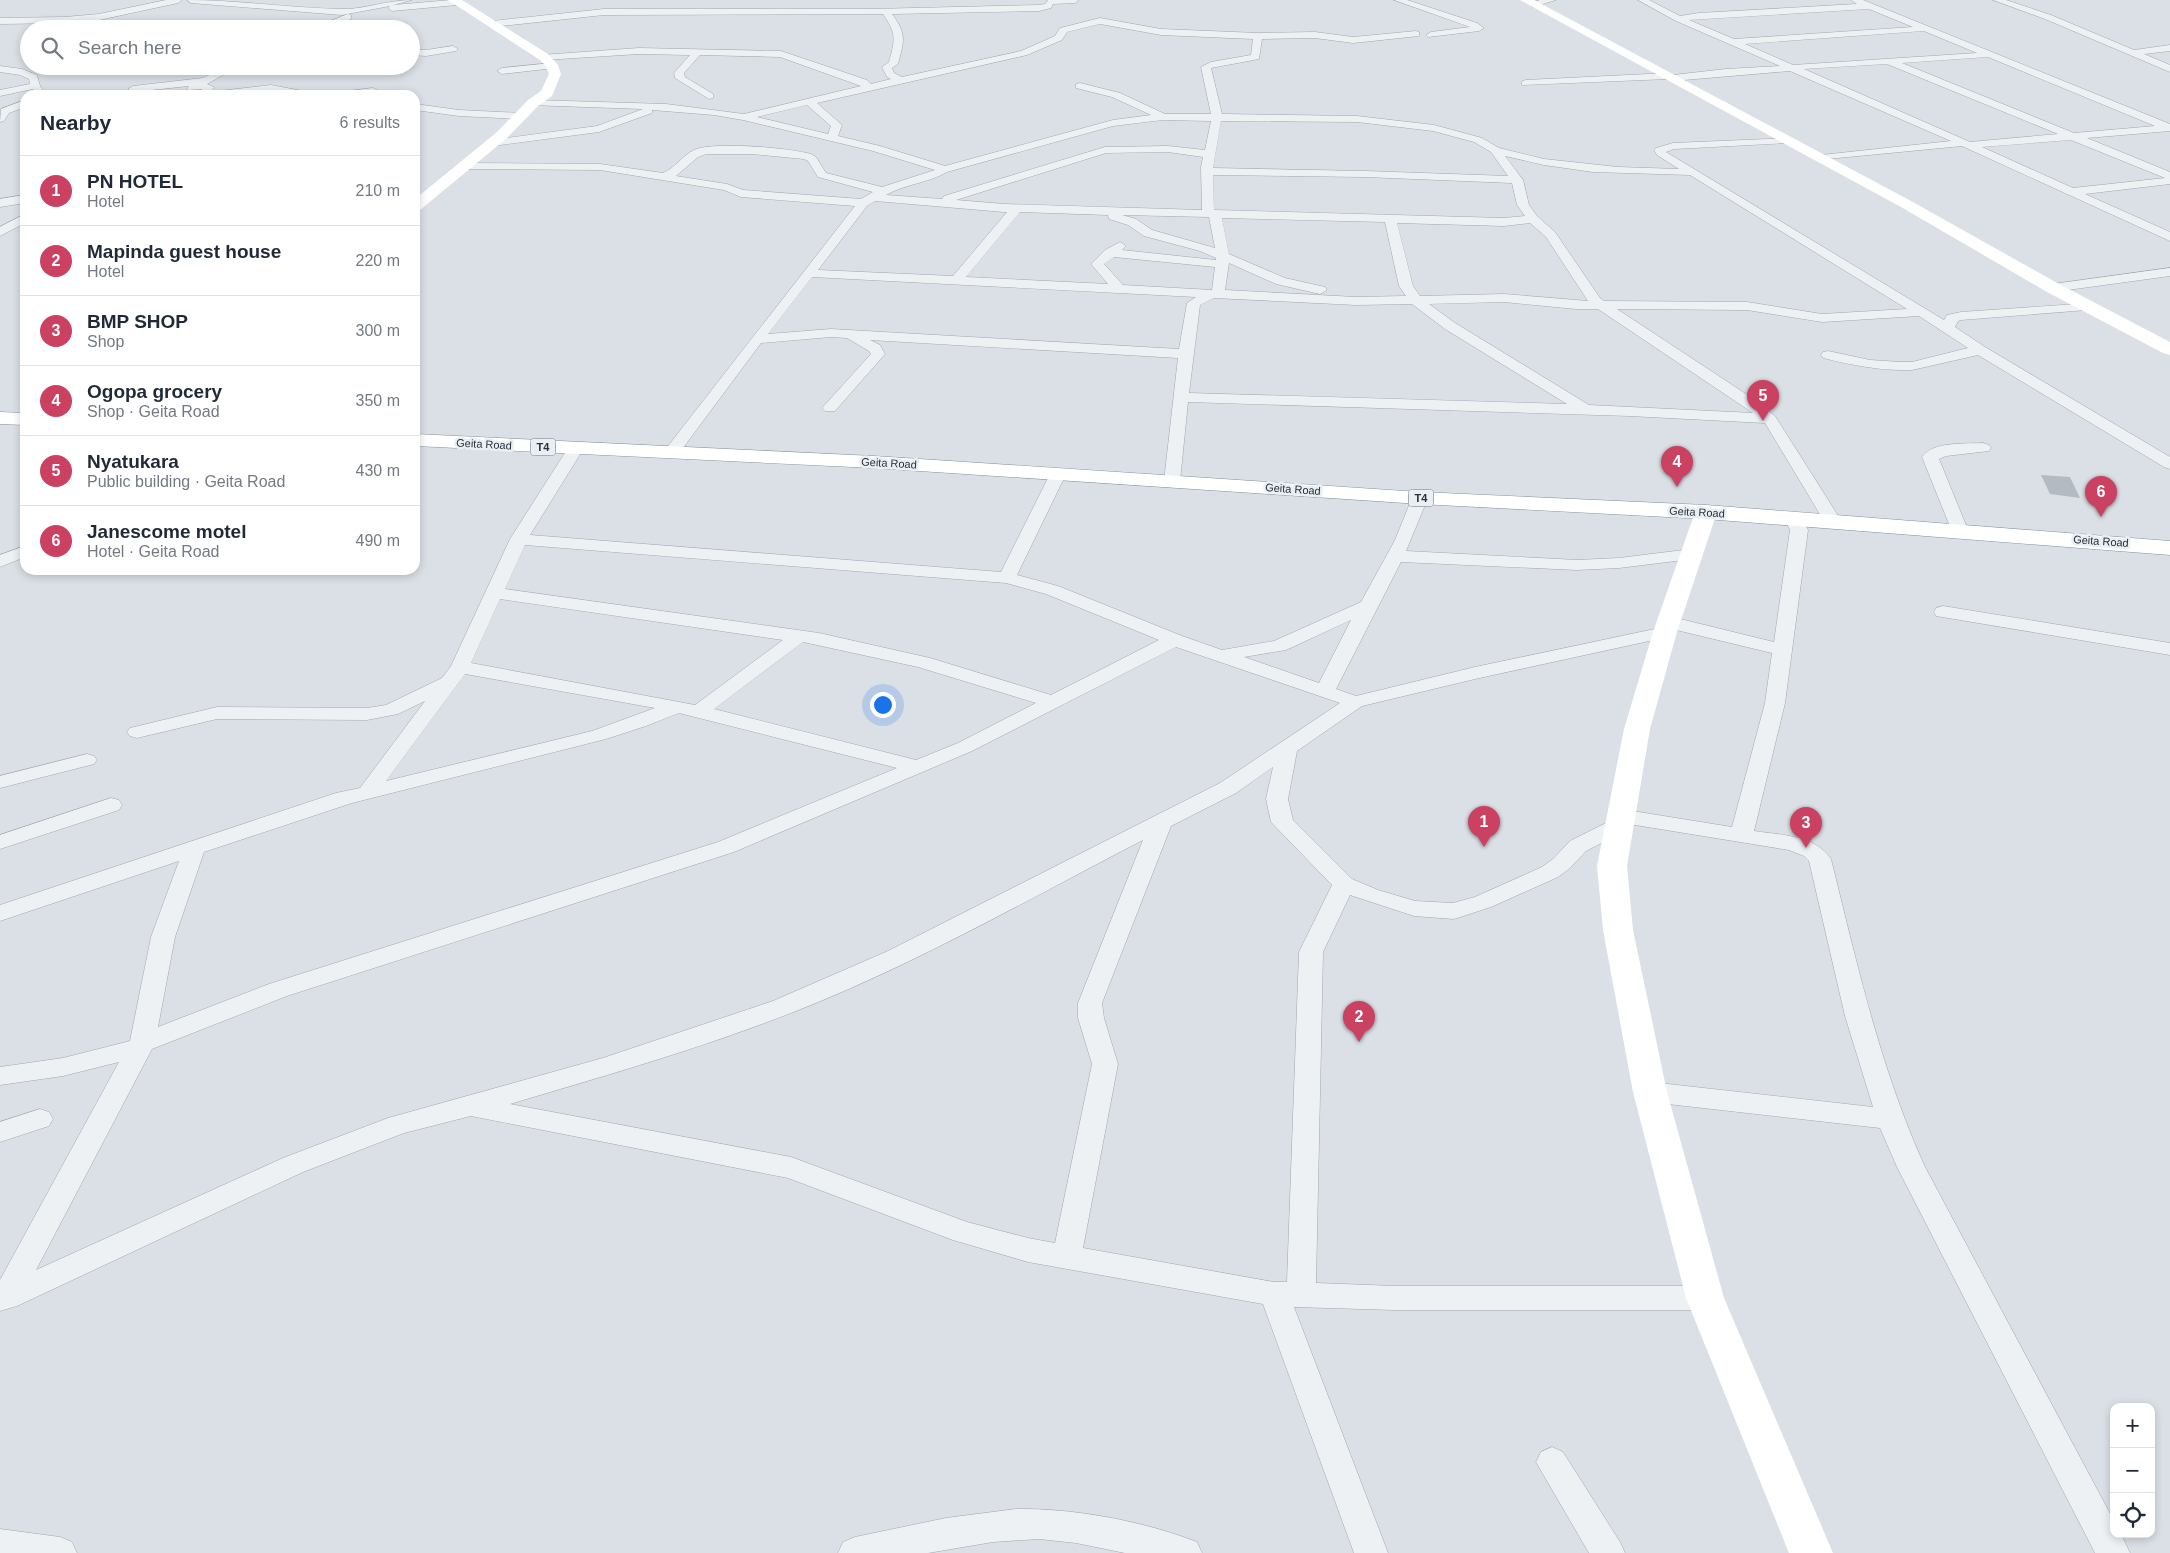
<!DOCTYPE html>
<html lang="en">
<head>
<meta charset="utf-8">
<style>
  body { margin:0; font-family:Arial,sans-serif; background:#f2f2f3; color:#1f2937 }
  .controls { position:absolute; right:15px; bottom:15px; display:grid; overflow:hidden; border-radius:10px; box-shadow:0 2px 8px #0003 }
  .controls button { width:45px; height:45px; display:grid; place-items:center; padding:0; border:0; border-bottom:1px solid #e0e1e3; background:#fff; color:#1f2937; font:25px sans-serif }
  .you { position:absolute; left:882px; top:704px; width:18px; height:18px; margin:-12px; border:4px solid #fff; border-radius:50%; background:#1a73e8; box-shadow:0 0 0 8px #1a73e833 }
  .badge { display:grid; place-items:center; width:32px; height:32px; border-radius:50%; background:#ca4162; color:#fff; font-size:16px; font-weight:700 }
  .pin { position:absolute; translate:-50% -41px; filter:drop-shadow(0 1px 2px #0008) }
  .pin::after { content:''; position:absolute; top:26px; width:18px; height:15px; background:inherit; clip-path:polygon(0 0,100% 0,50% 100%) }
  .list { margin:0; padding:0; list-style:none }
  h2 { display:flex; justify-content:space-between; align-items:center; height:65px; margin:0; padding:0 20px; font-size:21px }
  h2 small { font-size:16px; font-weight:400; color:#747a83 }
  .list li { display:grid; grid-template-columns:32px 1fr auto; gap:15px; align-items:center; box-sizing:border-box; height:70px; padding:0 20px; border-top:1px solid #e0e1e3 }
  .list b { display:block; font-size:19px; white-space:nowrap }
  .list p { margin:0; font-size:16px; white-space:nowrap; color:#747a83 }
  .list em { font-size:16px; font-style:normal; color:#747a83 }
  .icon { flex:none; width:28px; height:28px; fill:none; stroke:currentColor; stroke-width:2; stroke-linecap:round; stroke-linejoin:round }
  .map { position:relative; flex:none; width:2170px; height:1553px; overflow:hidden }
  .search { position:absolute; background:#fff; box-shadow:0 2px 8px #0003; left:20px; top:20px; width:400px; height:55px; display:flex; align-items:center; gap:12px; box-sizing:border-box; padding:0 18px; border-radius:28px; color:#747a83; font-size:19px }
  .panel { position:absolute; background:#fff; box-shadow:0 2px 8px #0003; left:20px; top:90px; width:400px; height:485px; border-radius:15px }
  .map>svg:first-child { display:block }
  .building { fill:#b3bac2 }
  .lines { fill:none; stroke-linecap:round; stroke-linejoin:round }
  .street-casing { stroke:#a1a7af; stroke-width:1 }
  .highway-casing { stroke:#838f9c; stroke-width:1 }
  .street { fill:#eef1f4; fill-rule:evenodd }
  .secondary { fill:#fff; fill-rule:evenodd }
  .highway { fill:#fff; fill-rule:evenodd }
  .labels { text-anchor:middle; stroke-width:5; stroke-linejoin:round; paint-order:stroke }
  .far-street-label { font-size:11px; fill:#262f3b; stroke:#eaeff3 }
  .shield { fill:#eaeff3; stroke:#616972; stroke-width:1 }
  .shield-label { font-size:11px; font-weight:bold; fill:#262f3b }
</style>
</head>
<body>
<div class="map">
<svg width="2170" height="1553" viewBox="0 0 2170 1553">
  <rect width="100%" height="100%" fill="#dbe0e6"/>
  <polygon class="building" points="2041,475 2070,477 2080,498 2050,494"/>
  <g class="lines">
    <defs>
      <g id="street">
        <polygon points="166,0 182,0 178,3 99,20 65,23 0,24 0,18 65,17 99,14"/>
        <path d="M187 0C238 0 289 8 340 9 363 10 387 0 412 0L393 5 451 0H459L461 2 457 5 392 11 388 8 390 6 342 15 191 3Z"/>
        <path d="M1048 0H1079L1075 3 1053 4 1051 8 1039 11 892 14C907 34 904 41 898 64L892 68 894 73 902 77 1021 51 1055 36 1060 28 1100 18 1161 29 1258 33 1315 32 1353 37 1416 31 1419 32V36L1353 43 1315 38 1262 39 1259 59 1211 68 1222 114 1357 116 1434 125 1482 138 1499 148 1544 159 1618 167 1679 169 1657 155 1654 150 1656 148 1673 143 1792 138 1793 140 1792 142 1788 143 1674 149 1666 152 1944 320 1947 315 1961 312 2092 303 2094 306 2092 309 2087 310 1961 320 1958 321 1955 327 1985 347 2170 457V469L2164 467 1978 355 1912 370C1881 371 1852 365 1823 358L1821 355 1823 352 1828 351 1870 360 1901 362H1912L1968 348 1919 316 1822 322 1747 310 1617 309 1752 398 1775 416 1842 522 1839 526H1827L1765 423 1630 416 1188 402 1180 481 1178 484H1166L1164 481 1178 358 870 340 880 345 885 354 835 411H825L822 408 871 354 869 351 847 338 831 337 761 343 677 456H665L663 453 665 450 855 206 741 197 724 190 600 170 466 169 460 166 466 163 600 164 663 173C675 168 682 156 694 150 714 141 789 148 811 154L816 157 826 173 882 187 935 170 873 151 743 120 714 115 652 110V113L599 132 492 146 487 143 492 140 597 126 643 109 529 105V101L533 100 666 104 744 114 861 86 780 57 700 55 684 73 685 77 713 94V98L709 99 675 78 674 73 690 55 639 54 544 60 539 57 541 55 639 48 781 51 867 80 871 84 891 79 887 77 882 67 889 62C895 40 897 34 883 14L604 15 492 27 487 24 492 21 604 9H872L1039 5 1045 4ZM1100 24 1161 35 1253 39 1251 55 1211 62 1201 67 1211 114H1165L1120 93 1080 83 1076 84V88L1112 97 1151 115 1113 120 945 166 880 146 838 136 842 125 817 103 1027 55 1062 40 1067 32ZM807 105 831 126 828 134 757 117ZM1163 120 1211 121 1205 150 1168 146 1105 147 944 196 942 199 886 195C905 184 928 183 947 172L1113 126ZM1221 121 1357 122 1433 131 1474 142 1491 152 1508 176 1365 171 1213 168ZM1168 152 1203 157 1201 167 1202 210 1004 204 956 200 1106 153ZM706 154H752L804 159 808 161 818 177 873 192 861 199 743 190 727 184 676 176 698 157ZM1505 156 1544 165 1593 172 1690 175 1907 309 1822 314 1747 302 1604 301 1600 298 1555 232 1537 216 1529 205 1523 180ZM1213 175 1365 177 1512 183 1517 205 1525 216 1504 218 1214 210ZM875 201 1004 212H1007L953 276 818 270 867 206ZM1020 212 1108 215 1109 219 1128 225 1144 236 1200 251 1216 258V260L1122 250 1126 246 1120 242 1105 250 1091 264 1108 284 966 277ZM1122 215 1209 217 1215 248 1152 230 1136 219ZM1222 218 1385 222 1399 286 1406 296 1356 297 1225 290 1229 263 1276 284 1320 294 1327 290 1325 287 1285 278 1229 254ZM1397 223 1504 226 1530 223 1546 237 1588 301 1504 294 1420 296 1413 286ZM1114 257 1215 267 1212 290 1123 285 1104 264ZM812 277 1196 297 1187 303 1179 349 831 329 768 334ZM1214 298 1356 305 1412 304 1445 329 1567 404 1189 393 1200 305ZM1504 302 1576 309H1598L1753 413 1589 405 1455 323 1429 304Z"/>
        <polygon points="1394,0 1407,0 1477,23 1484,28 1479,31 1428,37 1426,35 1431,32 1470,27"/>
        <polygon points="1540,0 1556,0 1533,7 1529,4"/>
        <path d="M1638 0H1649L1680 16 1699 13 1857 4 1851 0H1863L2170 124V131L2087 138 2170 172V184L2085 194 2170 232V241L1962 146 1817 160 1815 158 1817 156 1821 155 1951 141 1790 71 1672 81 1668 79 1522 85V81L1526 80 1669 73 1673 75 1726 69 1780 66 1676 21ZM1869 9 1913 27 1734 39 1689 20ZM1924 31 1977 53 1793 65 1745 44ZM1988 57 2155 126 2074 133 1902 63ZM1887 64 2058 134 1970 142 1804 69ZM2071 140 2165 178 2073 188 1982 147Z"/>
        <polygon points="1993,0 2006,0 2051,15 2134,50 2170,45 2170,51 2144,54 2170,65 2170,72 2045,19"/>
        <polygon points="348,14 351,15 351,19 323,29 310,29"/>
        <polygon points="453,46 458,49 456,51 426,56 411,55 411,49 426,50"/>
        <polygon points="552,63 557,66 555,68 502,74 497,71 502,68"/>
        <polygon points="0,66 22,69 37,75 40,86 46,95 36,95 33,89 0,96 0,90 30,84 29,79 20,75 0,72"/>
        <polygon points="226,66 239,66 207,84 214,87 211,92 271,85 308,92 313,95 292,95 271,91 238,95 201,95 200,93 202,89 188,90 187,88 189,86 133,92 128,89 133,86 203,78"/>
        <polygon points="373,88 386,95 337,95 342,92"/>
        <polygon points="25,100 25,107 9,113 4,121 0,122 1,109"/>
        <polygon points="415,104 459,110 521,113 526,116 521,119 459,116 415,110"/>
        <polygon points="25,195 25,203 0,207 0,199"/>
        <polygon points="25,214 25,223 0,236 0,227"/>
        <polygon points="2170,268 2170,276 2053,292 2046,288 2053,284"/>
        <path d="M576 443 582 445 584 448 530 535 1001 572 1050 474 1052 471H1064L1066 474 1017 575 1058 586 1182 636 1222 650 1274 641 1361 602 1395 540 1412 498 1414 494H1426L1428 498 1406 551 1577 560 1619 558 1692 549 1698 550 1701 554 1698 558 1692 559 1619 568 1577 570 1401 562 1336 689 1356 696 1475 667 1664 627 1659 622 1661 618 1668 616 1774 642 1790 530 1785 519 1788 515H1800L1808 530 1785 703 1754 831C1780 835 1815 835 1831 859 1857 964 1880 1068 1925 1167L2114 1521V1534H2121L2130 1553H2095L1897 1167 1880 1128 1650 1102 1641 1099 1637 1092 1641 1085 1650 1082 1873 1107 1845 1016 1809 861 1804 856 1789 850 1629 824 1627 830 1586 851 1569 869 1558 877 1491 907 1454 919 1414 916 1350 895 1323 952 1316 1283 1395 1286H1705L1716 1289 1720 1298 1716 1307 1705 1310H1395L1294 1307 1388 1553H1354L1263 1304 1028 1262 953 1240 788 1178 471 1116 404 1133 303 1172 17 1306 0 1311V1280L119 1062 63 1076 0 1085V1067L63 1058 130 1041 151 937 179 861 0 921V905L336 793 360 788 425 701 398 714 367 720 217 719 137 738 130 736 127 732 130 728 217 707 367 708 386 705 442 678 451 666 510 539 568 448 570 445ZM525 545 1006 583 1046 594 1159 640 1051 695 930 658 819 633 505 589ZM500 599 783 640 695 705 471 663ZM1351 620 1319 683 1244 657 1286 650ZM1672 629 1772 653 1765 703 1732 827 1620 809 1612 811 1609 816 1612 820 1570 841 1553 859 1542 867 1475 897 1453 903 1415 901 1378 890 1352 879 1293 820 1288 799 1297 751 1362 706 1475 679 1672 636 1674 632ZM803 642 918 667 1036 703 958 743 916 760 714 709ZM1176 647 1340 703 1220 783 888 951 773 1001 603 1058 388 1118 283 1158 36 1270 152 1049 287 996 734 852 972 751ZM465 674 655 708 592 731 386 781ZM679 713 897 768 718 842 269 984 158 1027 175 937 204 852 352 803 606 739 646 726ZM1273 767 1266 799 1271 822 1332 885 1299 952 1287 1282H1274L1083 1248 1118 1064 1104 1018 1102 1003 1171 826 1236 793ZM1143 840 1078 1003V1018L1092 1064 1055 1243 1028 1238 967 1222 791 1157 510 1104C604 1076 699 1049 791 1013 912 966 1027 900 1143 840Z"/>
        <path d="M1983 443 1989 445 1991 448 1989 451 1946 456 1939 459 1968 530 1965 534H1953L1922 457C1933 441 1966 444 1983 443Z"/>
        <polygon points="25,546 25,557 0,567 0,555"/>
        <polygon points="1943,606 2170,643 2170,655 1936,616 1934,612 1936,608"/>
        <polygon points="87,754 94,756 97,760 94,764 0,788 0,776"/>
        <polygon points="111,798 119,800 122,805 119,810 0,849 0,835"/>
        <polygon points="40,1109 49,1112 53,1119 49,1126 0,1142 0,1122"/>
        <polygon points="1552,1447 1563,1452 1620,1542 1625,1553 1589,1553 1536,1462 1541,1452"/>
        <path d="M1016 1509C1073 1508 1143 1521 1197 1542L1202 1553H1125L1076 1543 1039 1539 993 1542 928 1553H838L843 1542 855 1537 946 1518Z"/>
        <polygon points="0,1529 60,1537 72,1542 77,1553 0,1553"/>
      </g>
      <g id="highway">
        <polygon points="0,412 25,413 25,425 0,424"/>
        <polygon points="415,434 874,456 1420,492 1706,505 2170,541 2170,555 1706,519 1420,504 874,468 415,446"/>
      </g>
    </defs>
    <use href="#street" class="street-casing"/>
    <use href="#highway" class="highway-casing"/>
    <use href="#street" class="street"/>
    <g class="secondary">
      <polygon points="448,0 462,0 548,54 558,65 561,74 552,96 538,106 507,138 420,210 415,212 415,199 497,132 528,100 541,91 549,74 546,66 540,60"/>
      <polygon points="1520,0 1534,0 1911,201 2059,284 2170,342 2170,355 2163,353 2047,292 1901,207"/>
      <polygon points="1706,505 1714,507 1717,512 1677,632 1650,729 1627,866 1633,930 1667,1092 1724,1298 1833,1553 1789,1553 1686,1298 1633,1092 1603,930 1597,866 1624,729 1653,632 1695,512 1698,507"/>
    </g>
    <use href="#highway" class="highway"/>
  </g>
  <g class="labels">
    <g class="far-street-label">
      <text transform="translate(484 444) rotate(3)" y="4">Geita Road</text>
      <text transform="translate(889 463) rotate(3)" y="4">Geita Road</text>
      <text transform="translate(1293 489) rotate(4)" y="4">Geita Road</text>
      <text transform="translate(1697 512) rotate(3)" y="4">Geita Road</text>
      <text transform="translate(2101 541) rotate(4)" y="4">Geita Road</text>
    </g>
    <g class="shield">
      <rect x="530.5" y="438.5" width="25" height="17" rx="4"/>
      <rect x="1408.5" y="489.5" width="25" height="17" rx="4"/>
    </g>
    <g class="shield-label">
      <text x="543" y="451">T4</text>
      <text x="1421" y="502">T4</text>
    </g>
  </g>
</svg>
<div class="controls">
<button>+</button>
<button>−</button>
<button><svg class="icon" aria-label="locate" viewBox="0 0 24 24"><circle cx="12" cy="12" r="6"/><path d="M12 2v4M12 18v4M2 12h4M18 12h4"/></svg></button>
</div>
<div class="you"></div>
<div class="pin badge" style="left:1484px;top:847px">1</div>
<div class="pin badge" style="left:1359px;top:1042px">2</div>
<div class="pin badge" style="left:1806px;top:848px">3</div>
<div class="pin badge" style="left:1677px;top:487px">4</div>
<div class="pin badge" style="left:1763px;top:421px">5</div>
<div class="pin badge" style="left:2101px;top:517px">6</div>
<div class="search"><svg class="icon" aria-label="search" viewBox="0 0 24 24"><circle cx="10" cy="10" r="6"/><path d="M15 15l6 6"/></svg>Search here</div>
<section class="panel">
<h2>Nearby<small>6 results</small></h2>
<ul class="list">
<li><span class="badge">1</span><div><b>PN HOTEL</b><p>Hotel</p></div><em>210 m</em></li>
<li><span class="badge">2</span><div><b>Mapinda guest house</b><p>Hotel</p></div><em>220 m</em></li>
<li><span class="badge">3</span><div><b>BMP SHOP</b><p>Shop</p></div><em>300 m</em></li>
<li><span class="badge">4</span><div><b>Ogopa grocery</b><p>Shop · Geita Road</p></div><em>350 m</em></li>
<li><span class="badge">5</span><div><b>Nyatukara</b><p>Public building · Geita Road</p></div><em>430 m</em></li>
<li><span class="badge">6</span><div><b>Janescome motel</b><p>Hotel · Geita Road</p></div><em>490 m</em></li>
</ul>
</section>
</div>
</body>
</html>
